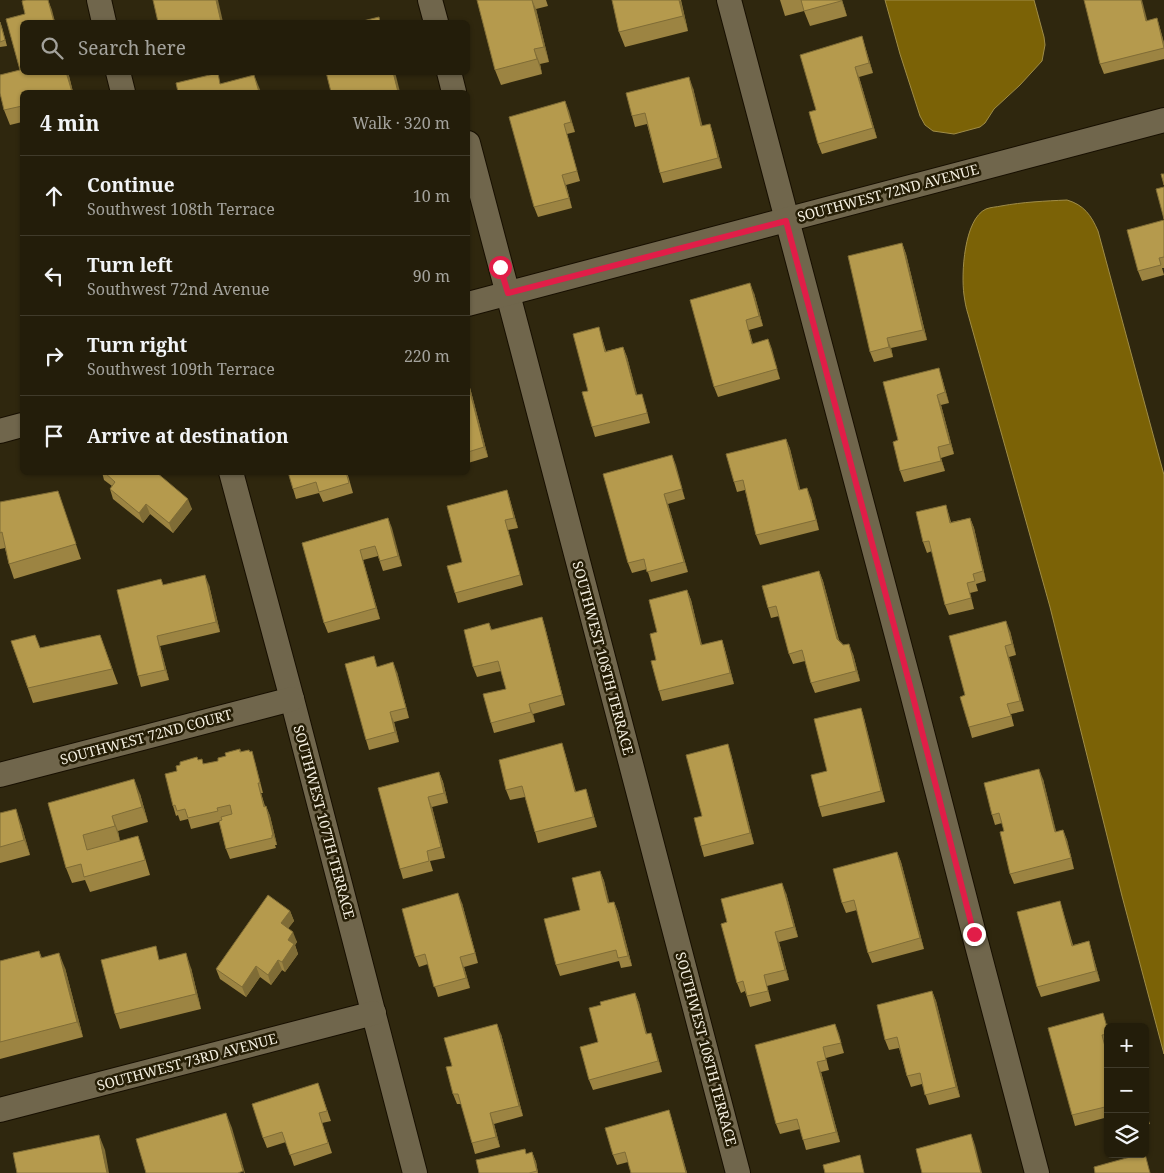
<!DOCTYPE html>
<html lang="en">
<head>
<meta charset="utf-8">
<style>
  body { margin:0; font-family:"Noto Serif",serif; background:#2f2a18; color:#f1f3f6 }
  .controls { position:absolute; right:15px; bottom:15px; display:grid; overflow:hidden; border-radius:8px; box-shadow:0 1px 4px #0004 }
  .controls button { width:45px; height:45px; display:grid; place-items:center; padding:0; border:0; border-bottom:1px solid #403b2b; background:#231d0a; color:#f1f3f6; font:25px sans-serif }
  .stop { position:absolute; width:15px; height:15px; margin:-11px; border:4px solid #e11d48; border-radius:50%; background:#fff }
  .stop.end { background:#e11d48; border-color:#fff; box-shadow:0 1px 5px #0008 }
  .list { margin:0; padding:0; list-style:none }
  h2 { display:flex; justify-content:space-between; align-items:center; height:65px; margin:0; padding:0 20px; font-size:21px }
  h2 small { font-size:16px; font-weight:400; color:#a3a29c }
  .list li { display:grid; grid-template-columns:32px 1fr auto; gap:15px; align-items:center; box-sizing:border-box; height:80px; padding:0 20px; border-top:1px solid #403b2b }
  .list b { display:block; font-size:19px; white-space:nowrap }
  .list p { margin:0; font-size:16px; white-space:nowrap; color:#a3a29c }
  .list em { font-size:16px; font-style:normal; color:#a3a29c }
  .icon { flex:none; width:28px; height:28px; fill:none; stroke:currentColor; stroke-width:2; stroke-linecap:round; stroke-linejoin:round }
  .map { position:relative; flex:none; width:1164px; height:1173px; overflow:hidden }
  .search { position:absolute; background:#231d0a; box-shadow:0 1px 4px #0004; left:20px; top:20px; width:450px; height:55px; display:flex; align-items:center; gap:12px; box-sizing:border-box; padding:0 18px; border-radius:8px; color:#a3a29c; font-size:19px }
  .panel { position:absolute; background:#231d0a; box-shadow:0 1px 4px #0004; left:20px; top:90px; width:450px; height:385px; border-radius:8px }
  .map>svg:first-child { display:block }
  .water { fill:#7b6206; stroke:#9f8c47 }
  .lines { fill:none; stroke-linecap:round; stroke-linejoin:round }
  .minor-casing { stroke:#170f00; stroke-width:26 }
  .minor { stroke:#70664c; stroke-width:24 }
  .wall { fill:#9c8442 }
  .shaded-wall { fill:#7f6c36 }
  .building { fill:#b59a4d; stroke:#7f6c36 }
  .route { stroke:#e11d48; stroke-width:6 }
  .labels { text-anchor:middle; stroke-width:5; stroke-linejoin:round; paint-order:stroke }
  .street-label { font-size:14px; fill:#f4efe0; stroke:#251d05 }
</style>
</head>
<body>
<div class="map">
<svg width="1164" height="1173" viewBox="0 0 1164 1173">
  <rect width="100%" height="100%" fill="#2f270e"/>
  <g class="water">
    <polygon points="885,0 1034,0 1044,37 1045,45 1042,61 1020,85 994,109 985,123 980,127 954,134 933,131 925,125 920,116 900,54"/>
    <path d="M1067 200C1084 205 1091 215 1098 231L1164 475V1054L1122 896 1050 607 968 314C966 308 965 302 964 295 961 274 964 219 986 209 991 207 997 207 1001 206 1023 202 1045 201 1067 200Z"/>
  </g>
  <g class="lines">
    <defs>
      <g id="minor">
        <polyline points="99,0 104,22"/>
        <polyline points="430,0 436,22"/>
        <polyline points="729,0 912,693 974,934 1037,1173"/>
        <polyline points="118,72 123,92"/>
        <polyline points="449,72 454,92"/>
        <polyline points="468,143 519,336 738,1173"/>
        <polyline points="468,304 1164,120"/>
        <polyline points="0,431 22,425"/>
        <polyline points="231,472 292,699 415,1173"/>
        <polyline points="0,775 292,699"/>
        <polyline points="0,1110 374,1013"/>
      </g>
    </defs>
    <use href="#minor" class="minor-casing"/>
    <use href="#minor" class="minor"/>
  </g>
  <g class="wall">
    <polygon points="26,0 48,0 55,22 22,22 22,72 68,72 73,92 22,92 22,122 10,125 4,110 0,93 0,75 20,70 6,19 25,14 22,1"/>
    <polygon points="477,0 546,0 548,6 536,9 549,62 540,64 542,74 501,85 495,70"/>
    <polygon points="612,0 681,0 688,31 625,47 619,32"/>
    <polygon points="780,0 842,0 847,16 810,26 804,11 785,16"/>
    <polygon points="1157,18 1164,43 1164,59 1104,74 1100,64 1147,21"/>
    <polygon points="0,22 2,27 7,46 0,47"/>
    <polygon points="862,36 873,73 859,77 877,138 822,154 818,144 816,110"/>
    <polygon points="693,88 702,126 710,124 713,134 722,168 663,183 660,173 647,124 635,127 632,116"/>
    <polygon points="565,101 575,132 567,134 580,181 566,185 572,208 538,217 534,207"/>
    <polygon points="1164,220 1164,268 1162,268 1164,275 1142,281 1138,271"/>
    <polygon points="902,243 906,254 927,340 891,348 893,357 874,362 870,352"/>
    <polygon points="754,293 763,326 749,330 753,344 768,339 780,379 718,397 714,387"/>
    <polygon points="602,338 606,351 623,347 627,357 637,395 645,404 650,423 595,437 592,427 588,391"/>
    <polygon points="942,378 949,403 941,405 954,454 941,458 945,471 904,482 900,471 898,440"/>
    <polygon points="468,380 488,457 468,463"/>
    <polygon points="786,439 790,449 800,490 811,498 819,530 760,545 756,535 745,490 737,492 734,482"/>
    <polygon points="672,455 685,499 668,504 688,572 651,582 647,569 632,573 628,563"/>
    <polygon points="102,472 156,472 192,509 173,533 150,514 143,523 113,499 110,489 112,486 104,480"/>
    <polygon points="288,472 347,472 353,493 323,502 319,493 296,499"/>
    <polygon points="507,490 510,500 518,528 508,530 523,585 458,603 455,593 462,562"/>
    <polygon points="0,502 63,506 81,559 14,579 9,564 5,548 0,549"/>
    <polygon points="946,505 951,522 970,518 974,528 986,581 976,584 978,591 970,593 974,609 949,615 945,605 932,551 927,553 923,542"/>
    <polygon points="388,518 402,566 383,571 378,556 363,560 380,619 328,633 324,623 302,543"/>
    <polygon points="819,571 823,581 839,640 853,654 860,681 815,693 811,683 805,661 793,664 789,654 779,616 771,618 768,608"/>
    <polygon points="163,585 209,585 220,632 160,646 169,680 141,687 138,676"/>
    <polygon points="687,590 691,600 702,645 722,640 725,650 734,684 662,701 659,691 656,660 657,632"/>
    <polygon points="542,617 545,627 565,705 533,714 535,722 494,733 491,723 506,689 501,671 477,677 473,667 489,623 492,630"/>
    <polygon points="1010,631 1016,655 1009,657 1024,711 1011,714 1014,726 972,738 969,727 965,695"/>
    <polygon points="100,635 118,684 33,703 11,641 40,648"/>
    <polygon points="378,667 397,672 409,718 394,722 399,742 369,750 366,740"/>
    <polygon points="861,708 864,718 885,802 822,817 819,807"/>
    <polygon points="240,749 241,752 250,752 255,762 263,793 261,793 265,806 266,806 270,816 277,845 275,845 276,848 230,859 226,849 219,822 191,829 188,819 180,821 178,815 176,816 173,806 177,771 198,760 204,764 218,761 226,756"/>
    <polygon points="565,753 576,792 586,789 589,799 597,827 538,843 535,832 525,797 510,800 506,790"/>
    <polygon points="731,754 754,844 704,857 701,846 702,816"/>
    <polygon points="439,772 443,782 448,803 432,807 445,858 430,861 433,871 403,879 400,869 378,788"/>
    <polygon points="1043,779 1056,832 1063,830 1067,840 1074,869 1014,884 1010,874 1004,831 1002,823 995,825 992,815"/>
    <polygon points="140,794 148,822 118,831 120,841 138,836 143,851 150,875 90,892 85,880 72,883 66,868 48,803"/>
    <polygon points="0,813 21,824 30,855 0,863"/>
    <polygon points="897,852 901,862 924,949 872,963 868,953 857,910 846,913 842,903"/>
    <polygon points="600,871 604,881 609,903 614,902 618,912 632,966 621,968 619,961 560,976 556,965 580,910"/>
    <polygon points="786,893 798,937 779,942 789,980 767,986 771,1001 750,1007 745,991 741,993 737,983 727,922"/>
    <polygon points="1060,901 1063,911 1073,945 1089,941 1092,952 1100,981 1041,997 1037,987"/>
    <polygon points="462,903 478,963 464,967 470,988 438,997 428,964 419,967 415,957"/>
    <polygon points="290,911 294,921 288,928 297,942 295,945 298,954 285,972 282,970 271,985 260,977 246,997 220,979 216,969"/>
    <polygon points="39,951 42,958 65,968 83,1037 0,1059 0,961"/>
    <polygon points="160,959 191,968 201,1009 120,1029 115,1014"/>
    <polygon points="932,991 936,1001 960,1097 929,1105 922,1084 911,1087 907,1076 899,1048 889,1050 885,1040"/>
    <polygon points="635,993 639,1003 647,1034 651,1033 654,1043 662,1072 593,1090 589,1080 598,1042 601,1005"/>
    <polygon points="1107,1023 1108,1027 1108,1045 1105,1045 1108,1055 1108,1118 1108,1117 1075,1126 1072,1115"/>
    <polygon points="835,1024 844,1053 826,1058 829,1070 821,1072 840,1142 806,1150 800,1129 780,1134 776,1124"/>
    <polygon points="501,1034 523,1116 494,1124 500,1147 475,1154 472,1143 461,1104 457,1104 453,1094 452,1066"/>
    <polygon points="318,1083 331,1121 322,1123 332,1153 294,1166 286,1142 267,1148 263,1138"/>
    <polygon points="1145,1109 1150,1124 1145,1125"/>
    <polygon points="669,1110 672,1120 687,1173 631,1173 628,1162 617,1165 613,1155"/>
    <polygon points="525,1149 526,1154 532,1152 536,1162 538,1173 479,1173"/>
  </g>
  <g class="shaded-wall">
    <polygon points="48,0 52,10 55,22 54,22"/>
    <polygon points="216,0 218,0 223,22 221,22"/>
    <polygon points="532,0 536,9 549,62 544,47"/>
    <polygon points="679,0 681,1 688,31 683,16"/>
    <polygon points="841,0 842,0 847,16"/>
    <polygon points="1141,0 1142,0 1150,31 1146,21"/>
    <polygon points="1157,18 1160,28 1164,43 1164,47"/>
    <polygon points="862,36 865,47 873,73 869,63"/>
    <polygon points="534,49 540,64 542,74 537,59"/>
    <polygon points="855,67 859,77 877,138 873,128"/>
    <polygon points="66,72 68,72 73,92 72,92"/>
    <polygon points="393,72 395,72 400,92 398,92"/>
    <polygon points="254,75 261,92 259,92"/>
    <polygon points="689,77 693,88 705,136 701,126"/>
    <polygon points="565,101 569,111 575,132 571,122"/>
    <polygon points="710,124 713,134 722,168 718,158"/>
    <polygon points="562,175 566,185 572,208 569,198"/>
    <polygon points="902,243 906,254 927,340 923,330"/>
    <polygon points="750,283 754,293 763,326 759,316"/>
    <polygon points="887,338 891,348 893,357 889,347"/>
    <polygon points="768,339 772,349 780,379"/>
    <polygon points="623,347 627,357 640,405 636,395"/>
    <polygon points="939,368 942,378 949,403 945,392"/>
    <polygon points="468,380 488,457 484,447 468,384"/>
    <polygon points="937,395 941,405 954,454 950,444"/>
    <polygon points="786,439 790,449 803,500 799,490"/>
    <polygon points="938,447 941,458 945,471 941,461"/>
    <polygon points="672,455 676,465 685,499 682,489"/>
    <polygon points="807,488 811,498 819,530 816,520"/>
    <polygon points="507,490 510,500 518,528 514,518"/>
    <polygon points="664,494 668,504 688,572 684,562"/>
    <polygon points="188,499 192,509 173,533 169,523"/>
    <polygon points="146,504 150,514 143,523 139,513"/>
    <polygon points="388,518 392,528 402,566 398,556"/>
    <polygon points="970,518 974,528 986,581 983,571"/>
    <polygon points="360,550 363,560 380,619 376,608"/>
    <polygon points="819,571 823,581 841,649 837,639"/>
    <polygon points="205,575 209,585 220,632 216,622"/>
    <polygon points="687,590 691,600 704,655 701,645"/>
    <polygon points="542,617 545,627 565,705 562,695"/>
    <polygon points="1006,621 1010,631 1016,655 1012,644"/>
    <polygon points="157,636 160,646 169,680 165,670"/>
    <polygon points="722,640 725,650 734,684 730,673"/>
    <polygon points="849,644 853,654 860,681 856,671"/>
    <polygon points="1005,646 1009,657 1024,711 1020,701"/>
    <polygon points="393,662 397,672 409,718 406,708"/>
    <polygon points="529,704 533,714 535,722 531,712"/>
    <polygon points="861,708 864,718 885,802 881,791"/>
    <polygon points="390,712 394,722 399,742 395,732"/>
    <polygon points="562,743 565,753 578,802 575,792"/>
    <polygon points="728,744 731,754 754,844 750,833"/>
    <polygon points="1039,769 1043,779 1059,843 1055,832"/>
    <polygon points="439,772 443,782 448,803 444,793"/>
    <polygon points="134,779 140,794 148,822 142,807"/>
    <polygon points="258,783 261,793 267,817 264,807"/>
    <polygon points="586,789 589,799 597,827 593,817"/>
    <polygon points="428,797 432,807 445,858 441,847"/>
    <polygon points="266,806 270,816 277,845 273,835"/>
    <polygon points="16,809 21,824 30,855 24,840"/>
    <polygon points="112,816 118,831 120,841 115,826"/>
    <polygon points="1063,830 1067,840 1074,869 1071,858"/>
    <polygon points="897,852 901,862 924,949 920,938"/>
    <polygon points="600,871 604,881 612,913 608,903"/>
    <polygon points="782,883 786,893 798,937 794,927"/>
    <polygon points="458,893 462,903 478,963 475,953"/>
    <polygon points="614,902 618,912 632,966 628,956"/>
    <polygon points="290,911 294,921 285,933 281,923"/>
    <polygon points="293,932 297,942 295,945 298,954 285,972 282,962 288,940"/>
    <polygon points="775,932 779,942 789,980 785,970"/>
    <polygon points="1089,941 1092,952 1100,981 1096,971"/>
    <polygon points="59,953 65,968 83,1037 77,1022"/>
    <polygon points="186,953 191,968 201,1009 196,994"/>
    <polygon points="460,957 464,967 470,988 466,978"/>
    <polygon points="278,960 282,970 271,985 268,975"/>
    <polygon points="256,966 260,977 246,997 242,987"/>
    <polygon points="932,991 936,1001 960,1097 956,1087"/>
    <polygon points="635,993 639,1003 649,1044 646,1034"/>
    <polygon points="497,1024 501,1034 523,1116 519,1106"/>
    <polygon points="835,1024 839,1034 844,1053 841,1043"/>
    <polygon points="651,1033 654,1043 662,1072 658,1061"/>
    <polygon points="817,1062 821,1072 840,1142 836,1132"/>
    <polygon points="669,1110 672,1120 687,1173 686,1173"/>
    <polygon points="226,1113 232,1128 245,1173 244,1173"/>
    <polygon points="490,1113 494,1124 500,1147 496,1137"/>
    <polygon points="971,1134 975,1145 982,1173 981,1173"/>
    <polygon points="99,1135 105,1150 109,1173 107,1173"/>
    <polygon points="532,1152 536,1162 538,1173 537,1173 537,1171"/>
  </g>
  <g class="building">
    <polygon points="26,0 48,0 54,22 22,22 22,72 66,72 72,92 22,92 22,106 4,110 0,93 0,75 20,70 6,19 25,14 22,1"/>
    <polygon points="153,0 216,0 221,22 158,22"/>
    <polygon points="477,0 532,0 544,47 534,49 537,59 495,70"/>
    <polygon points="612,0 679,0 683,16 619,32"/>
    <polygon points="801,0 841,0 841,1 804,11"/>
    <polygon points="1084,0 1141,0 1146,21 1157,18 1164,48 1100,64"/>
    <polygon points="379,17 380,22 359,22"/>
    <polygon points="0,22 5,40 0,42"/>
    <polygon points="862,36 869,63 855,67 873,128 818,144 809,112 816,110 800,55"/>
    <polygon points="326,72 393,72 398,92 331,92"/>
    <polygon points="218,73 220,84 254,75 259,92 178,92 176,83"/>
    <polygon points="689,77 701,126 710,124 718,158 660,173 645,113 632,116 626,93"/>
    <polygon points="565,101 571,122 564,124 577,171 562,175 569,198 534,207 509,117"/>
    <polygon points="1161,174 1164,174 1164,185"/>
    <polygon points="1164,187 1164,219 1156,189"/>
    <polygon points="1164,220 1164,257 1159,258 1161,265 1138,271 1127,230"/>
    <polygon points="902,243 923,330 887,338 889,347 870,352 848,256"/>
    <polygon points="750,283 759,316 746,320 752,344 768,339 777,369 714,387 690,300"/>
    <polygon points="599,327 605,352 623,347 636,395 642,394 647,413 592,427 582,392 588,391 573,334"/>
    <polygon points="939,368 945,392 937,395 950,444 938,447 941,461 900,471 893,442 898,440 883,382"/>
    <polygon points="468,384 484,447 468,452"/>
    <polygon points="786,439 799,490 807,488 816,520 756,535 743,480 734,482 726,454"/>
    <polygon points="672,455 682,489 664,494 684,562 647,572 644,559 628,563 603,474"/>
    <polygon points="104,472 156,472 188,499 169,523 146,504 139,513 110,489 115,482"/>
    <polygon points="288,472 346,472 349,483 319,492 316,482 293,489"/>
    <polygon points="507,490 514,518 505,520 520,575 455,593 447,566 462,562 447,506"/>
    <polygon points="58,491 76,544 9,564 2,532 0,533 0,502"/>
    <polygon points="946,505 950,523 970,518 983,571 973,574 975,581 967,583 971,598 945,605 929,541 923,542 916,512"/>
    <polygon points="388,518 398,556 380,561 375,546 360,550 376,608 324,623 302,543"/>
    <polygon points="819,571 837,639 843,645 849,644 856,671 811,683 802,650 789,654 776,606 768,608 762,586"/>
    <polygon points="205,575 216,622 157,636 165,670 138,676 117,590 161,579 163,585"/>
    <polygon points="687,590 701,645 722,640 730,673 659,691 651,661 656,660 650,634 657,632 649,600"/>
    <polygon points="542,617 562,695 529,704 531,712 491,723 483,694 506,689 498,661 473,667 464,630 489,623 491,630"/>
    <polygon points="1006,621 1012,644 1005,646 1020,701 1007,704 1011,716 969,727 960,697 965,695 949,636"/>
    <polygon points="35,635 40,648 100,635 112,669 28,688 11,641"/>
    <polygon points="374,656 377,667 393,662 406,708 390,712 395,732 366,740 345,664"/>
    <polygon points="861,708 881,791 819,807 811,775 827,771 814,719"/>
    <polygon points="562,743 575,792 586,789 593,817 535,832 522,786 506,790 499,760"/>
    <polygon points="728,744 750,833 701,846 694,818 702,816 686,755"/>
    <polygon points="240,749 240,752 249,750 250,752 252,751 260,783 258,783 264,807 266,806 273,835 272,835 272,838 226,849 219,821 222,820 221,817 232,814 230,805 217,808 218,811 188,818 185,809 177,811 175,805 173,806 165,774 177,771 176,766 180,765 180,762 197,757 198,760 202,759 203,764 218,761 218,758 226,756 225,753"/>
    <polygon points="1039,769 1055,832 1063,830 1071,858 1010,874 1000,832 1004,831 999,813 992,815 984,783"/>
    <polygon points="439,772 444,793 428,797 441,847 427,851 429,861 400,869 378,788"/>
    <polygon points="134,779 142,807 112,816 115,826 83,835 87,850 138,836 145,860 84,877 81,864 66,868 48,803"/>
    <polygon points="16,809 24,840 0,847 0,813"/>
    <polygon points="897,852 920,938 868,953 854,900 842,903 833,869"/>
    <polygon points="600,871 608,903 614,902 628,956 618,958 616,950 556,965 544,919 580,910 572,878"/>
    <polygon points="782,883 794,927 775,932 785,970 764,975 768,991 747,996 743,981 737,983 721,924 727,922 721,899"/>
    <polygon points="458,893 475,953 460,957 466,978 434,987 425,954 415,957 402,909"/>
    <polygon points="268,895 290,911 281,923 293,932 288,940 294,944 282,962 278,960 268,975 256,966 242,987 216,969"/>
    <polygon points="1060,901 1072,946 1089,941 1096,971 1037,987 1017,912"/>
    <polygon points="156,946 159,960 186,953 196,994 115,1014 101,960"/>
    <polygon points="39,951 41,958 59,953 77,1022 0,1042 0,961"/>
    <polygon points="932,991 956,1087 925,1095 920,1073 907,1076 897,1037 885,1040 877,1005"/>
    <polygon points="635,993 646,1034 651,1033 658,1061 589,1080 580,1047 598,1042 589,1008 601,1005 600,1002"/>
    <polygon points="1103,1013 1108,1031 1108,1034 1102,1035 1108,1058 1108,1118 1105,1107 1072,1115 1048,1028"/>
    <polygon points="497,1024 519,1106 490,1113 496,1137 472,1143 458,1094 453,1094 446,1067 452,1066 444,1038"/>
    <polygon points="835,1024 841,1043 823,1047 826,1060 817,1062 836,1132 803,1140 797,1119 776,1124 755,1045"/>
    <polygon points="318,1083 327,1111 319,1113 328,1143 290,1155 282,1132 263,1138 252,1104"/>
    <polygon points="669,1110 686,1173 631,1173 625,1152 613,1155 605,1128"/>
    <polygon points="226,1113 243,1171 238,1173 146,1173 136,1139"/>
    <polygon points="971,1134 981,1173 922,1173 916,1149"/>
    <polygon points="99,1135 107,1173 17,1173 13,1153"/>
    <polygon points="525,1149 526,1154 532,1152 537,1171 529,1173 479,1173 476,1160"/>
    <polygon points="1141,1154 1145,1154 1150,1173 1095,1173 1094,1167"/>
    <polygon points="860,1155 864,1173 825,1173 823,1165"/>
  </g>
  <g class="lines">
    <polyline class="route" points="500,267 508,293 786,221 912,693 974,934"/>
  </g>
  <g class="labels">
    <g class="street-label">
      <text transform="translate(888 193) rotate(-15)" y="5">SOUTHWEST 72ND AVENUE</text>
      <text transform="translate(603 658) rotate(75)" y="5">SOUTHWEST 108TH TERRACE</text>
      <text transform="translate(146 737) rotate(-15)" y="5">SOUTHWEST 72ND COURT</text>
      <text transform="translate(324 822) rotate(75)" y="5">SOUTHWEST 107TH TERRACE</text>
      <text transform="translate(706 1049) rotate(75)" y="5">SOUTHWEST 108TH TERRACE</text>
      <text transform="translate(187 1062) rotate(-15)" y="5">SOUTHWEST 73RD AVENUE</text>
    </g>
  </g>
</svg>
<div class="controls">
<button>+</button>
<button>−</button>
<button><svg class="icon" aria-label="layers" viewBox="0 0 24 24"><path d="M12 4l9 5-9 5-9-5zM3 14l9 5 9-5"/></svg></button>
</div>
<div class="stop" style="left:500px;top:267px"></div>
<div class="stop end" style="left:974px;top:934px"></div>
<div class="search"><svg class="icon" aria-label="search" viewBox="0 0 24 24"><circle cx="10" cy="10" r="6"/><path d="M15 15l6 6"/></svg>Search here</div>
<section class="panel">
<h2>4 min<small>Walk · 320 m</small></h2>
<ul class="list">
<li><svg class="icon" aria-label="ahead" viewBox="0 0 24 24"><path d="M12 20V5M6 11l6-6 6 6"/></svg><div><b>Continue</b><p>Southwest 108th Terrace</p></div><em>10 m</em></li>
<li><svg class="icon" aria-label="left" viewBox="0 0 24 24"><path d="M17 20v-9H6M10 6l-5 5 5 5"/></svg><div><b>Turn left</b><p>Southwest 72nd Avenue</p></div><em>90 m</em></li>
<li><svg class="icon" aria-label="right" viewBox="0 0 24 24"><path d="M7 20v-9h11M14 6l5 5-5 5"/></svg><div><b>Turn right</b><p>Southwest 109th Terrace</p></div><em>220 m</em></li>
<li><svg class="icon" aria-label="arrive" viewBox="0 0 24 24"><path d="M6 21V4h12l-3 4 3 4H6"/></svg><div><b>Arrive at destination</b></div></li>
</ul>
</section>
</div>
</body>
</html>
